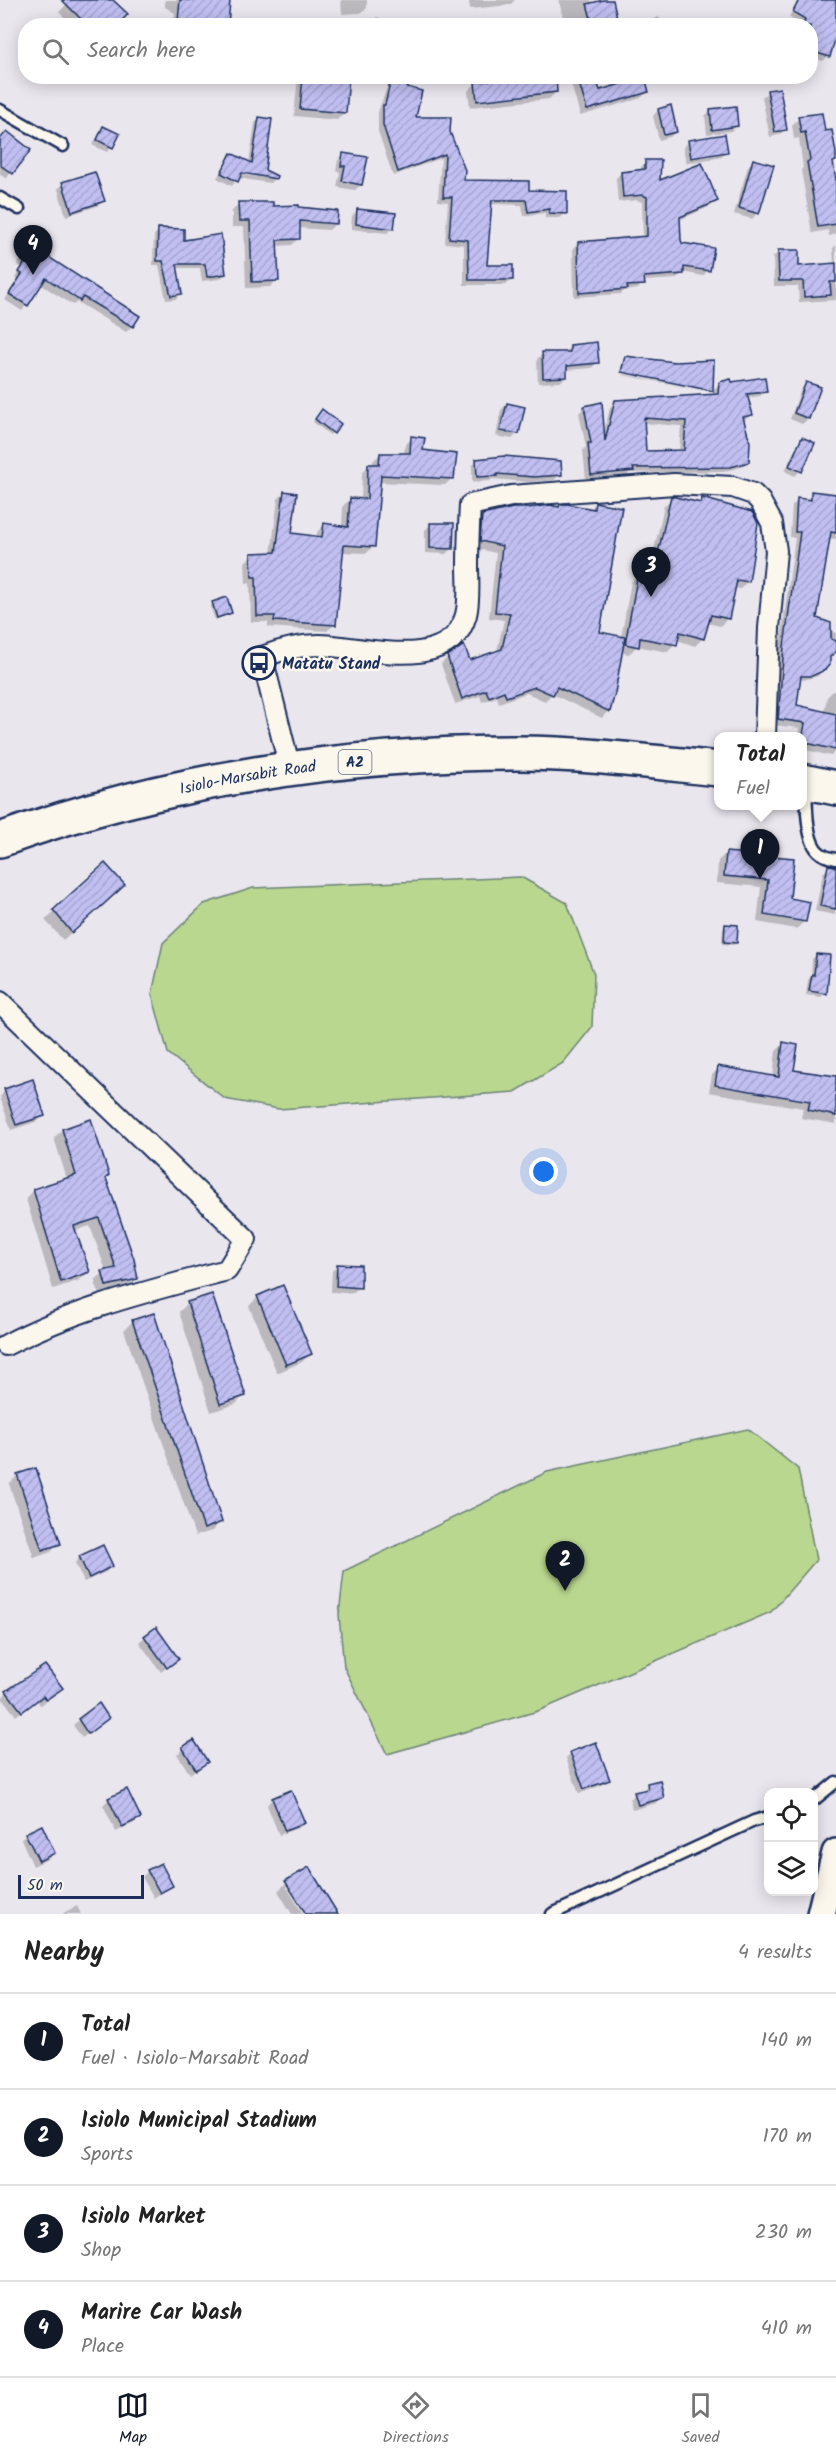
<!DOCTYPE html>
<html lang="en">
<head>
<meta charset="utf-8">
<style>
  body { margin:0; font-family:Kalam,sans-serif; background:#f2f2f2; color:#222 }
  .controls { position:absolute; right:18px; bottom:18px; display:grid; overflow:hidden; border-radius:12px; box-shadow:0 3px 15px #0003 }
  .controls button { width:54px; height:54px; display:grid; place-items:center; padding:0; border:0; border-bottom:2px solid #e0e0e0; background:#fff; color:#222; font:30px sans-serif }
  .scale { position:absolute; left:18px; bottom:15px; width:126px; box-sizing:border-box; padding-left:6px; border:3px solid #1b2f5e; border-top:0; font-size:16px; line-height:21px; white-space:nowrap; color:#1b2f5e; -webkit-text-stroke:4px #fbf7ec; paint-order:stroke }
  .you { position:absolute; left:544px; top:1172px; width:21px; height:21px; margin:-15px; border:4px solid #fff; border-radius:50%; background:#1a73e8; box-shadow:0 0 0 9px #1a73e833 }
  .badge { display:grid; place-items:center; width:39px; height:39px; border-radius:50%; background:#111827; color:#fff; font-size:20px; font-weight:700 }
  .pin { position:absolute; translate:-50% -50px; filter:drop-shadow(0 2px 3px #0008) }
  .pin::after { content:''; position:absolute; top:32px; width:21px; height:18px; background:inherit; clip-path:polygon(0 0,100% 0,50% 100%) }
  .popup { position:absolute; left:714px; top:732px; width:93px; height:78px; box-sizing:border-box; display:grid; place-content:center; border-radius:12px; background:#fff; filter:drop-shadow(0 2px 4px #0005); font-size:20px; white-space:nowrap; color:#767676 }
  .popup b { font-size:22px; color:#222 }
  .popup::after { content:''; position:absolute; left:50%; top:100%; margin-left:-12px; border:12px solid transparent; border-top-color:#fff }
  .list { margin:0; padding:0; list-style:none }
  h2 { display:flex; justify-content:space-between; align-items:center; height:78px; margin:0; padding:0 24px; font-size:26px }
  h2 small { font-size:20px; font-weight:400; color:#767676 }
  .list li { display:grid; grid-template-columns:39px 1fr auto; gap:18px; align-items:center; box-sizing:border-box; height:96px; padding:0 24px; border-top:2px solid #e0e0e0 }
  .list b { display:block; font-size:22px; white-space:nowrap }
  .list p { margin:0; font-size:20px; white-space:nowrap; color:#767676 }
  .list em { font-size:20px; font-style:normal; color:#767676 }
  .icon { flex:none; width:33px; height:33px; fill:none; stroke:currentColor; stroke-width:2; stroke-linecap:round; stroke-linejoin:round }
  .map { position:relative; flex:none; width:836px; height:1914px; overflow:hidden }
  .search { position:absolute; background:#fff; box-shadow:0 3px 15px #0003; left:18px; right:18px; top:18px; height:66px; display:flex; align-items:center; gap:15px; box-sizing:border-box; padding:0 21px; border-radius:24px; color:#767676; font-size:22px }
  .sheet { height:462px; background:#fff }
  nav { display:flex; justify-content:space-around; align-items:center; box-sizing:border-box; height:84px; border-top:2px solid #e0e0e0; background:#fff; font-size:16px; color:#767676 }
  nav a { display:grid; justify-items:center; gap:3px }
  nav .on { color:#111827 }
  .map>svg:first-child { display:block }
  .grass { fill:#bad78f; stroke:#6a8376; stroke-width:1.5 }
  .shadow { fill:#0003; fill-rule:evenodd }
  .building { fill:url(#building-hatch); stroke:#1b2f5e; stroke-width:1.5; fill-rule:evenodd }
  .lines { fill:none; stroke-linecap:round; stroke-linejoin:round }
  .lane-casing { stroke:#1b2f5e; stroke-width:15 }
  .street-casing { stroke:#1b2f5e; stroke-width:24 }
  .secondary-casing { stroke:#1b2f5e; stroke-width:32 }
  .highway-casing { stroke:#1b2f5e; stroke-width:38 }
  .lane { stroke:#fbf7ec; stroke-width:10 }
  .street { stroke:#fbf7ec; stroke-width:20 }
  .secondary { stroke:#fbf7ec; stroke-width:27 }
  .highway { stroke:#fbf7ec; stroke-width:33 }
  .labels { text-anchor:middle; stroke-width:5; stroke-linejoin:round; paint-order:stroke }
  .shield { fill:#fbf7ec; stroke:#5e6b89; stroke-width:1.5 }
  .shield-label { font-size:15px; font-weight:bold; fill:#1b2f5e }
  .poi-label { font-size:16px; font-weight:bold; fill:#1b2f5e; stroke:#fbf7ec; text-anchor:start }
  .street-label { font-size:16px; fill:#1b2f5e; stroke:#fbf7ec }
</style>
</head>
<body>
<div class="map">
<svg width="836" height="1914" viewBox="0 0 836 1914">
  <defs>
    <pattern id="building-hatch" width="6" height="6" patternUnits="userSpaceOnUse" patternTransform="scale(1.5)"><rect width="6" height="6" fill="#c1bff1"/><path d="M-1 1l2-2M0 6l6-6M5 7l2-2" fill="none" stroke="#a5a4d1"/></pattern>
  </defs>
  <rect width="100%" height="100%" fill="#eae6ee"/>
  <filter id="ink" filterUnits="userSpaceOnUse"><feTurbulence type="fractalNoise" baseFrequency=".0167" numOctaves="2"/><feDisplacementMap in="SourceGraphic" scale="12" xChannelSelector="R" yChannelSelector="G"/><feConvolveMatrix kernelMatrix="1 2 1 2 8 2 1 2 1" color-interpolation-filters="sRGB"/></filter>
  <g filter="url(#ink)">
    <g class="grass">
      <polygon points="521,877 567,903 594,974 592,1027 563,1063 515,1092 279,1109 225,1099 168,1053 152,994 163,943 204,904 253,888"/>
      <polygon points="748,1429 798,1469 816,1560 771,1612 538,1711 387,1754 344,1667 339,1615 344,1571 547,1472"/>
    </g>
    <g class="shadow">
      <polygon points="71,0 111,0 115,26 73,26 59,12"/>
      <polygon points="165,0 228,0 228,26 173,26 175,13 165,7"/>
      <polygon points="341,0 367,0 367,8 361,13 342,14"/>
      <polygon points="469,0 515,0 510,5 470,9"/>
      <polygon points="559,0 591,0 597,26 565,26"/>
      <polygon points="798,0 831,0 836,2 836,31 828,56 823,61 810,57 810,26 801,26 789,17"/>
      <polygon points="331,17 333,26 310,26 314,22"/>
      <polygon points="377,17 388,21 387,26 370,26"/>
      <polygon points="659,17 662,26 634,26"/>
      <polygon points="71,76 80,76 76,81"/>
      <polygon points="265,76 287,76 267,83"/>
      <polygon points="298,76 348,77 344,113 337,120 294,116"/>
      <polygon points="391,76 407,76 405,88 414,118 449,133 463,181 528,192 566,213 560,218 545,218 545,213 524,216 522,205 491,204 486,267 512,280 506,285 464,285 464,245 445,243 448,202 438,201 441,158 393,176 378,131 378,112"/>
      <polygon points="507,76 554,76 556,92 549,99 470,107 468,91 475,84 508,80"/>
      <polygon points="569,76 594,76 598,92 642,79 641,76 658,76 644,81 647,92 641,98 580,116"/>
      <polygon points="768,92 785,129 779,135 770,137 762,97"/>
      <polygon points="658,110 676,131 670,137 659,140 653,116"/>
      <polygon points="710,111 737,126 731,131 707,134 705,116"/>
      <polygon points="799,118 836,190 836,234 829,236 828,230 812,233 801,170 803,168 799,138 794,139 792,125"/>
      <path d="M259 119 263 170 275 178 270 183 238 178 232 186 217 178 231 154 249 163 255 123ZM235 171 261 175 265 178 235 174Z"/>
      <polygon points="103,128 112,147 107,152 92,145"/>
      <polygon points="0,140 29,150 6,179 0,174"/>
      <polygon points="689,141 726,151 721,157 686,163 683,147"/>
      <polygon points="344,154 366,159 361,185 355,190 337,187 340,172 336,171 338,160"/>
      <polygon points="754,160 757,213 752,219 734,214 748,166"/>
      <polygon points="646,162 658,182 716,201 711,206 679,220 679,240 708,270 703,276 682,272 677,279 643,281 638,289 624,291 621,294 574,297 573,248 578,243 643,238 642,202 637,200 618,202 616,178 621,173 641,171 641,167"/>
      <polygon points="63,184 103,201 97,206 66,216 58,189"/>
      <polygon points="239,204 336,223 329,230 298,228 299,238 292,245 276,246 277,280 270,287 246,288 244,227 232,227 232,211"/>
      <polygon points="358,210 393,228 387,233 351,229 352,216"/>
      <polygon points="159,230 182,242 225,274 220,279 202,281 200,268 176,268 181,293 176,299 166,300 159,265 153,265 154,235"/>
      <polygon points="836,245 836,300 799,302 798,286 774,286 773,257 779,252 798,267 834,264 833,248"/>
      <polygon points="30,247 132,326 126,332 77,302 73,305 40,284 22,311 5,300 18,280 15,278 22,267 17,265"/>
      <polygon points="570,346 597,362 592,368 566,370 566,377 560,382 538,383 537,359 543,354 565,353"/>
      <polygon points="622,374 710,392 622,375"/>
      <path d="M731 383 766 391 760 396 747 398 751 415 743 421 748 461 742 467 725 471 629 473 627 476 586 480 583 450 586 447 579 413 585 407 604 433 610 407 615 402 713 394 714 389 719 384ZM643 423 681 426 679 452 644 453Z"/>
      <polygon points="807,384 819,388 808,419 802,424 790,419 801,389"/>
      <polygon points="507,404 518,433 512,439 496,436 501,410"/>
      <polygon points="320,413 339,424 330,435 313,422"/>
      <polygon points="412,438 422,451 452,478 445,485 378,482 373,546 367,553 341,552 334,625 327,631 268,627 268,622 251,622 250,583 246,584 245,562 252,555 271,554 278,499 285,492 290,534 317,538 317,532 324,525 342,527 343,506 350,499 361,500 362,473 368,466 373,466 373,461 380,454 404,455 405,445"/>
      <polygon points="802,439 800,469 788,464 797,445"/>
      <polygon points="477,460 560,475 554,480 528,482 492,479 490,481 472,482 472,466"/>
      <polygon points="787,466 799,472 795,476 785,471"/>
      <polygon points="836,491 836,539 828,538 816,619 828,624 834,633 836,632 836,652 829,658 824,669 818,676 799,681 796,706 824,713 827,697 833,691 836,692 836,750 831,756 802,749 802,736 799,736 800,728 773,725 779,653 795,538 790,537 792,506 798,500 806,501 812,493 834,495"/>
      <polygon points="672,498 699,504 703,500 748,581 740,589 734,588 728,618 720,626 707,623 703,638 695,646 677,640 668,652 637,646 629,654 621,652 614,693 608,711 602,718 552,694 545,701 527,693 499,703 497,697 482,702 480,696 455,704 441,664 448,657 469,662 497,651 504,620 489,618 496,553 474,548 476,523 483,516 590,510 596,504 598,633 621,638 631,582 639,575 648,576 664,506"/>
      <polygon points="431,524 452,548 446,554 425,553 425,530"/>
      <polygon points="226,599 231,613 215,620 210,606"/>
      <polygon points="726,853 792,860 789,899 804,922 796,929 757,922 761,887 717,883 718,861"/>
      <polygon points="105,865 114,894 63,940 45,920"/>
      <polygon points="829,868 836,869 835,915 815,911 823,873"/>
      <polygon points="725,926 736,943 733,945 722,944 723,928"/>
      <polygon points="816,955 825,993 821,997 806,995 808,980 811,977 812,959"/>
      <polygon points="784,1044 793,1071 836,1078 836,1124 801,1118 803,1108 709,1092 712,1075 719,1068 773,1077 776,1051"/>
      <polygon points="5,1090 43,1116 38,1121 11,1130 0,1097"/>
      <polygon points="62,1130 137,1278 128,1287 98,1293 95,1280 106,1271 90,1226 74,1231 88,1272 80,1280 53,1289 26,1199 34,1190 67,1179 54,1138"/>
      <polygon points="337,1266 359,1287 353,1293 331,1292 332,1271"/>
      <polygon points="211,1296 244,1395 236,1404 211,1412 179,1312 187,1304"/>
      <polygon points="258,1297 310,1354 302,1362 277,1373 249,1306"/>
      <polygon points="153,1315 220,1522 212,1531 195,1536 124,1330 132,1322"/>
      <polygon points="18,1475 59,1543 51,1552 34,1558 9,1484"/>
      <polygon points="80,1557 111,1566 106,1572 84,1582 75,1563"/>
      <polygon points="155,1629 172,1664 161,1672 139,1642"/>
      <polygon points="7,1692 55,1693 40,1705 37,1700 16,1716 2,1698"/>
      <polygon points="98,1705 102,1723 82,1738 73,1725"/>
      <polygon points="193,1742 206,1762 190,1774 177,1754"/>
      <polygon points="571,1753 608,1779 602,1785 579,1794 566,1758"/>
      <polygon points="647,1785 663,1797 657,1803 632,1810 630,1799 635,1794 642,1792"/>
      <polygon points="127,1791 140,1818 134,1823 116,1832 103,1805 109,1799"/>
      <polygon points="272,1799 303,1823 298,1828 279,1835 267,1805"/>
      <polygon points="26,1834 54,1853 48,1859 33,1866 21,1839"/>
      <polygon points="148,1871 171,1885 154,1898 142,1877"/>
      <polygon points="285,1884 303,1914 292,1914 278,1891"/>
      <polygon points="77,1906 81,1914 63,1914 65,1912"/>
    </g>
    <g class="building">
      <polygon points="62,0 113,0 128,14 117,26 88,26"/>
      <polygon points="180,0 230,0 228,26 178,21"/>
      <polygon points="603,0 613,0 619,26 593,26 587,4"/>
      <polygon points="799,0 836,0 836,36 830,57 810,51 810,26 803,26 805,19 793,12"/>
      <polygon points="303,76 349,76 346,113 300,109"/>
      <polygon points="395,76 409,76 407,87 422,91 416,117 451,117 450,132 465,170 464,180 529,181 529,190 567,191 567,214 549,213 550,209 528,212 526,200 492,200 487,265 513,265 513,280 469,280 468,240 449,238 452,197 443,197 445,154 398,172 383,125 383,105 385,105 390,83 393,84"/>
      <polygon points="531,76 556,76 557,92 477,101 475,82"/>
      <polygon points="577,76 595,76 600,90 645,77 649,92 587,110"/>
      <polygon points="780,88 787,130 775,132 767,90"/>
      <polygon points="671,105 677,132 664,135 658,109"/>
      <polygon points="736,106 738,126 712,130 710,109"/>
      <polygon points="822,113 825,131 832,130 836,153 836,161 833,162 836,180 836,224 818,227 807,162 810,160 805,132 801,133 798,116"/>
      <polygon points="259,117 272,119 265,170 277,176 276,179 242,173 238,182 221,173 231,153 252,163"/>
      <polygon points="103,126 120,134 113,148 97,140"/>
      <polygon points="7,131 31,150 13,174 0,165 0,139"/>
      <polygon points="725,134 728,152 691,158 688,140"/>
      <polygon points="343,153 368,157 362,185 342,181 345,166 341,166"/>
      <polygon points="753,159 774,165 759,214 739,208"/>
      <polygon points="645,160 661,160 660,180 702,163 718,201 680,217 681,240 682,243 714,248 710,271 684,267 684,274 644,277 645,285 627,286 628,289 579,293 578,242 647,236 647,197 643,195 623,197 621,172 645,169"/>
      <polygon points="95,172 105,201 72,212 62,182"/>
      <polygon points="238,202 273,202 273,206 299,205 299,207 338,211 337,224 300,221 300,239 277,240 279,281 252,282 250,221 239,221"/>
      <polygon points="357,209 396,213 394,229 356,224"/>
      <polygon points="158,228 184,229 184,240 221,234 226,274 207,277 205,264 177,264 182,294 171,296 163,261 157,261"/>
      <polygon points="30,245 140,316 133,327 83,297 80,301 46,278 28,306 9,294 22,274 19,272 26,261 22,259"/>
      <polygon points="778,250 799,250 799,266 836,263 836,282 830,282 831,295 804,297 803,281 779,281"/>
      <polygon points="597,342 599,363 567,366 567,377 543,378 542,352 570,352 570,345"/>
      <polygon points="625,356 675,362 714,360 713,391 621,372"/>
      <path d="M765 377 767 392 747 394 753 415 743 417 750 442 749 462 731 467 633 468 634 471 591 475 588 443H591L584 406 602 402 605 441 615 400 718 394 719 382 731 379 732 382ZM644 418 686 421 684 450 646 451Z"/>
      <polygon points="806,382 821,387 809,419 794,413"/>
      <polygon points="507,403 525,407 519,434 500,431"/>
      <polygon points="322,409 341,424 334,434 315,419"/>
      <polygon points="411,436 425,438 423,450 457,454 454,479 381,475 375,547 344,545 336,625 274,621 275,616 257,616 256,577 252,577 251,553 276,552 284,491 297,493 292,533 322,537 324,523 348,527 350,498 367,499 368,464 379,464 380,453 410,453"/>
      <polygon points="802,437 815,443 802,472 789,466"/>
      <polygon points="504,456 561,461 562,475 534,477 497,474 497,476 477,477 476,459"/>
      <polygon points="811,491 836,494 836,533 831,532 817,618 831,623 831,639 836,641 836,652 830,657 830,664 825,670 812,676 801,676 797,705 836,714 836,750 802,742 805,723 778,719 784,646 800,532 795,532 797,498 811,500"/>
      <polygon points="671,496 701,503 702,498 752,512 758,523 749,582 737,580 729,619 711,615 704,639 680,632 677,645 640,638 639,647 625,644 638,573 653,575"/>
      <polygon points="595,502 622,507 600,632 625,637 615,693 610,712 557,687 553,695 535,687 506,697 504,691 489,697 486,690 462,699 447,656 464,645 470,660 502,649 510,613 495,612 502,546 480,541 482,515 513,508 528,508 550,505 559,507 560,504 567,504 594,509"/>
      <polygon points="430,523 454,523 453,549 430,548"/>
      <polygon points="227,597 232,613 217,618 212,602"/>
      <polygon points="726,852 794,858 790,898 810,902 806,922 764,915 768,880 724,876"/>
      <polygon points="105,863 125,885 72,933 53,910"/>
      <polygon points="828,865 836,866 836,909 820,906"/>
      <polygon points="725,924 738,925 737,943 724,942"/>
      <polygon points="816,954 830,955 827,994 809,991 812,974 814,975"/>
      <polygon points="783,1042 798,1045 794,1070 836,1076 836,1116 808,1110 810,1101 715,1085 718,1066 779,1077"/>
      <polygon points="33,1079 45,1116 16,1125 4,1089"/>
      <polygon points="91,1119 109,1175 106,1178 134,1259 138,1279 106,1286 102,1271 116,1268 99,1218 74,1226 90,1272 61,1282 33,1189 76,1175 62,1129"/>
      <polygon points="337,1264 361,1265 361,1288 336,1286"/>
      <polygon points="283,1285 312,1354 286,1365 257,1296"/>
      <polygon points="212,1294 246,1396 220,1404 187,1302"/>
      <polygon points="154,1313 222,1522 204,1529 132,1320"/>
      <polygon points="36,1468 61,1544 42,1550 17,1474"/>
      <polygon points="103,1545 113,1566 89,1578 79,1556"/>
      <polygon points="156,1627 179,1659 167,1668 144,1636"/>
      <polygon points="45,1665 63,1688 46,1700 43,1696 22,1712 6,1691"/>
      <polygon points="99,1703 109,1718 88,1734 78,1719"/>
      <polygon points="194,1740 208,1762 196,1770 182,1747"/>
      <polygon points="596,1742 610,1780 584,1789 570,1752"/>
      <polygon points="660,1780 664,1798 638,1805 634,1792 648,1789 647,1783"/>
      <polygon points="127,1789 141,1818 122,1827 108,1798"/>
      <polygon points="291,1790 305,1823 285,1831 272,1798"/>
      <polygon points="42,1825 55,1853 39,1861 25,1833"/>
      <polygon points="161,1863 173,1886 160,1893 147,1870"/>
      <polygon points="309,1867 338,1914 306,1914 285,1881"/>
    </g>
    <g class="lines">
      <defs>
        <g id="lane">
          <polyline points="0,110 63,146"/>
          <polyline points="0,198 19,209"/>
          <path d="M807 786C806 802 806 839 818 851 823 856 830 858 836 859"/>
          <polyline points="814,1800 836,1782"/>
          <polyline points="552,1914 754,1821 768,1817"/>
        </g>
        <g id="street">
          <path d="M290 769 262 657C280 650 299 645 319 645 363 646 450 675 466 615 470 599 468 581 468 565 468 545 469 525 470 505L511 496 674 484 733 487 753 494 760 501 772 523 776 551 769 628 765 736"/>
          <path d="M0 1002 246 1239 227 1270C153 1290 74 1309 6 1345"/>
        </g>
        <polyline id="secondary" points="821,1914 836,1853"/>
        <g id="highway">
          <polyline points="802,781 836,788"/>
          <path id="s1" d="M0 840C165 780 343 753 518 753 585 753 652 762 718 769"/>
        </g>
      </defs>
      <use href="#lane" class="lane-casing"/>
      <use href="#street" class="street-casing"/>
      <use href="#secondary" class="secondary-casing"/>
      <use href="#highway" class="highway-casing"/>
      <use href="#lane" class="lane"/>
      <use href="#street" class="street"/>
      <use href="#secondary" class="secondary"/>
      <use href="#highway" class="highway"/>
    </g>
  </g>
  <defs>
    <symbol id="bus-ring" viewBox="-11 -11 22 22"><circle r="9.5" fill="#fbf7ec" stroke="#1b2f5e" stroke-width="1.5"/><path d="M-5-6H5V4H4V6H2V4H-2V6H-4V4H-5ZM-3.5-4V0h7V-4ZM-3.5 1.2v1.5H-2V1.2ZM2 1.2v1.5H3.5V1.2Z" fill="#1b2f5e"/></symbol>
  </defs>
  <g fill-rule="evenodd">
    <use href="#bus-ring" x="240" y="644" width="38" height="38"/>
  </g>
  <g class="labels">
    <rect class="shield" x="338.5" y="750" width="33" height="24" rx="4.5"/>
    <g class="shield-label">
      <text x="355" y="767">A2</text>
    </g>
    <g class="poi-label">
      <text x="282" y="669">Matatu Stand</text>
    </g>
    <g class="street-label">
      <text dy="6" stroke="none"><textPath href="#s1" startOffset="256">Isiolo-Marsabit Road</textPath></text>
    </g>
  </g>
</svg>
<div class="controls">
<button><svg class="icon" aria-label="locate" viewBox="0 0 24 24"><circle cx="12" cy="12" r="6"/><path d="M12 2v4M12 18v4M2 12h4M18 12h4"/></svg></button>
<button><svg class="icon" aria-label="layers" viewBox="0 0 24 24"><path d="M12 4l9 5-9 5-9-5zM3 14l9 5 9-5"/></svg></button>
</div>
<div class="scale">50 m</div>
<div class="you"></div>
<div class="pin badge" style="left:760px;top:879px">1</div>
<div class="popup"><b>Total</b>Fuel</div>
<div class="pin badge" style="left:565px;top:1591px">2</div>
<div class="pin badge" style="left:651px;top:597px">3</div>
<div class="pin badge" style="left:33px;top:275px">4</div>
<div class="search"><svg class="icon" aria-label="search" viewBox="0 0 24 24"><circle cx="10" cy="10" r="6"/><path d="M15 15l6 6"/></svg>Search here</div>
</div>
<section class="sheet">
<h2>Nearby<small>4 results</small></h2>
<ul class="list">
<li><span class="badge">1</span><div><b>Total</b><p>Fuel · Isiolo-Marsabit Road</p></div><em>140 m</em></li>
<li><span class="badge">2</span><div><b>Isiolo Municipal Stadium</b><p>Sports</p></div><em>170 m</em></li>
<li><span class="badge">3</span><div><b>Isiolo Market</b><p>Shop</p></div><em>230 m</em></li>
<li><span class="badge">4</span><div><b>Marire Car Wash</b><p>Place</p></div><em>410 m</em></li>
</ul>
</section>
<nav>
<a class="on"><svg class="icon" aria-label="map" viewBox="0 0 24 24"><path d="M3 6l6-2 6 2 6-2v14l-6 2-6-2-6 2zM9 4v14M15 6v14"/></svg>Map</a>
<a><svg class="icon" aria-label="directions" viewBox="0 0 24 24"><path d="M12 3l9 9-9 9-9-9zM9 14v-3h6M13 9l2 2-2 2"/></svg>Directions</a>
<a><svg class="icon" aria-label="saved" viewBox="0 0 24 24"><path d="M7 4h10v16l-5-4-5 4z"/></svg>Saved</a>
</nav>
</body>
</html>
